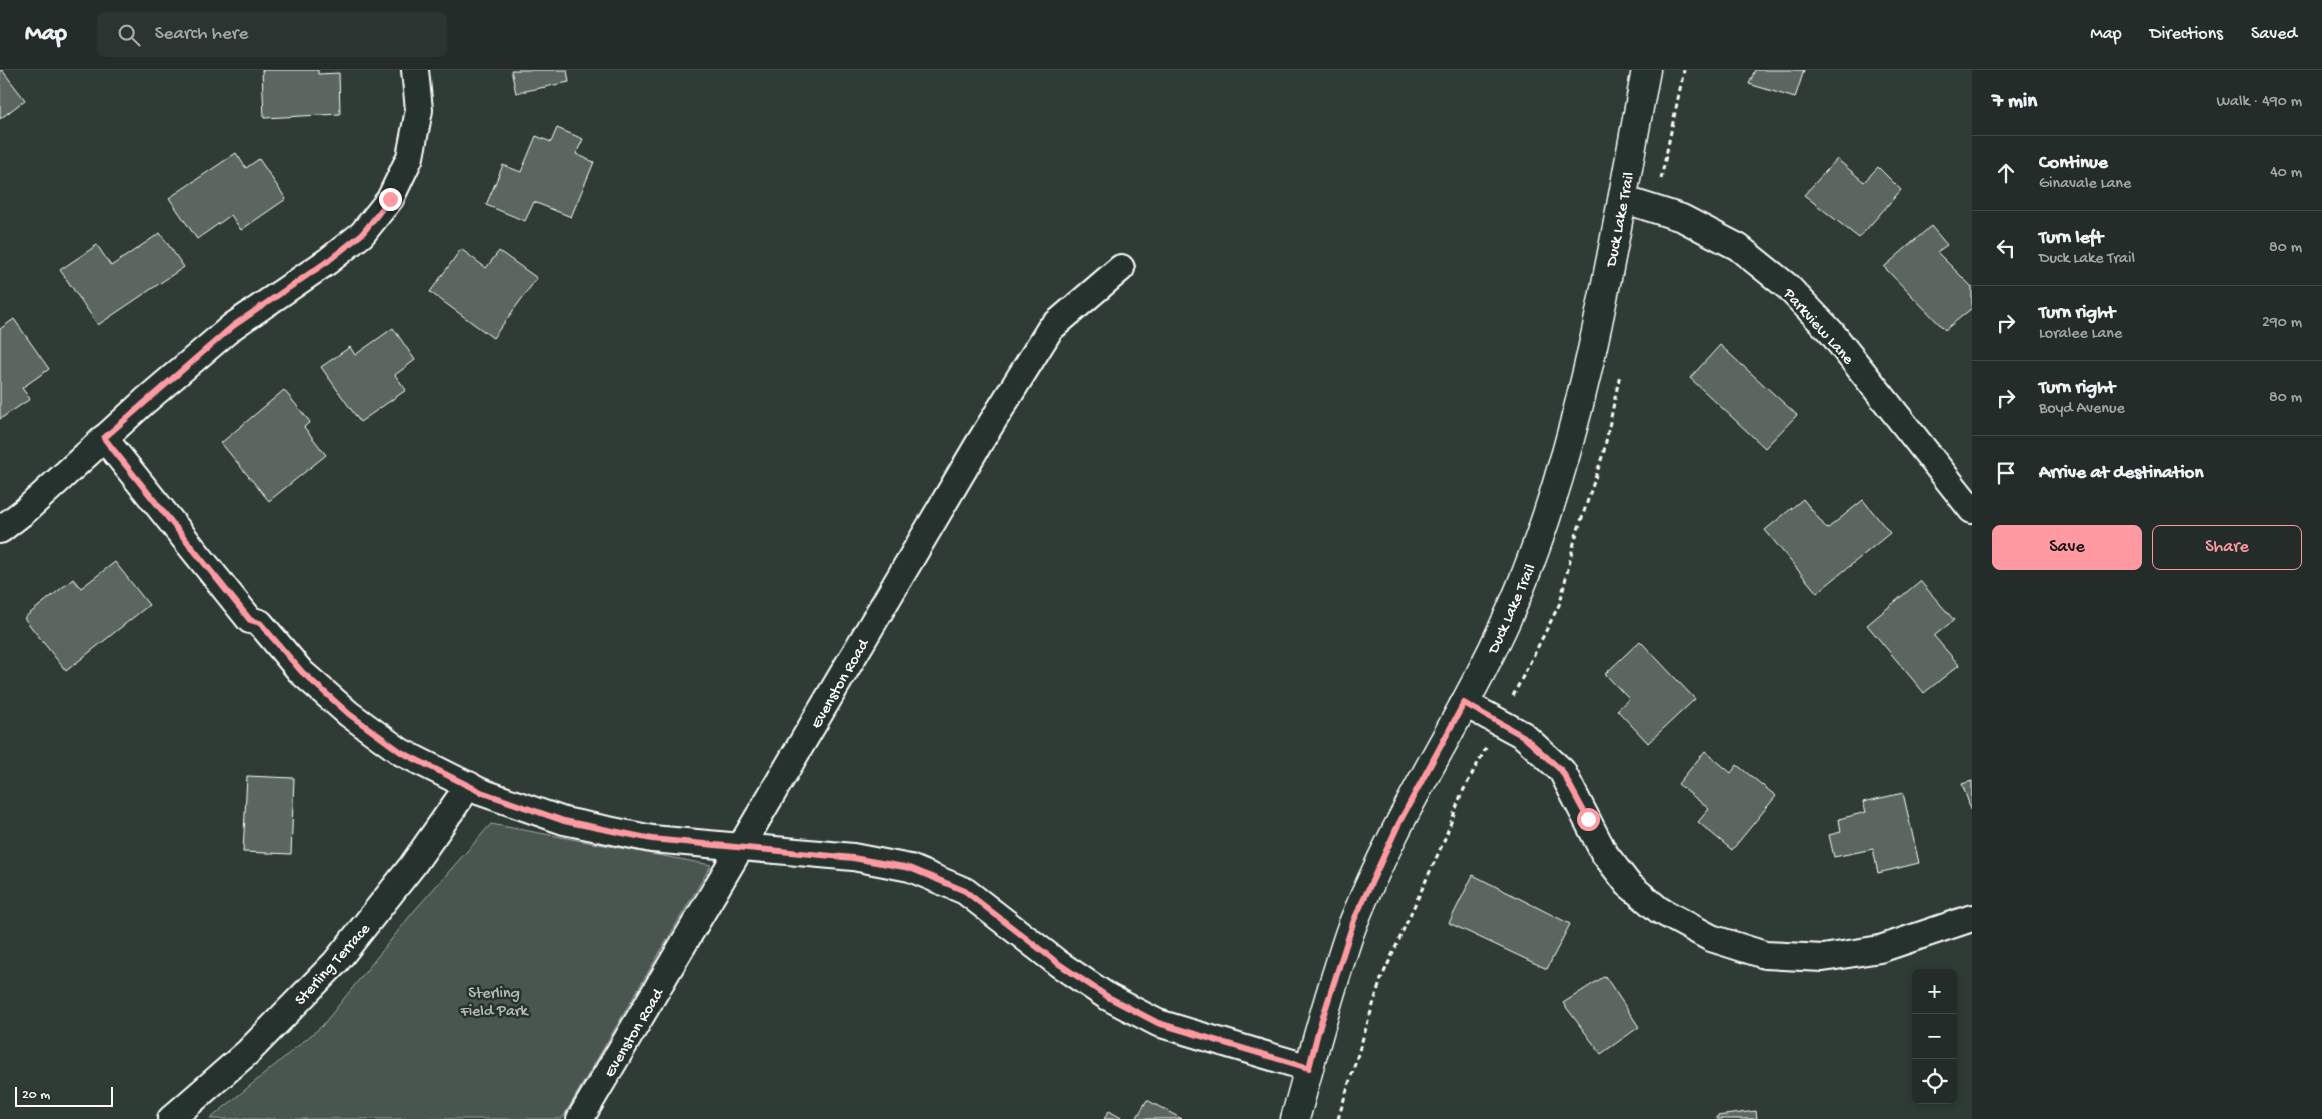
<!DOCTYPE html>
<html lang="en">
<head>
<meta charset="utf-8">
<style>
  body { margin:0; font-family:"Gochi Hand",sans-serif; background:#2b3430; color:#f1f3f6 }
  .controls { position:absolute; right:15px; bottom:15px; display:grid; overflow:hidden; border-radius:8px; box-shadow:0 2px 8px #0003 }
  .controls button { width:45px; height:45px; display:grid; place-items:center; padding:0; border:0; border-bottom:1px solid #404845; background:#232c28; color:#f1f3f6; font:25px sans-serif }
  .scale { position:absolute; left:15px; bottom:12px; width:98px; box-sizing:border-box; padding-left:5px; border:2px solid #fff; border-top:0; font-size:14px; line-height:18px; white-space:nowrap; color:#fff; -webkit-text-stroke:4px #26332d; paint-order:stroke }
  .stop { position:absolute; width:15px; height:15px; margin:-11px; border:4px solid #ff9aa2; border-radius:50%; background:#fff }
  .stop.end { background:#ff9aa2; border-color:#fff; box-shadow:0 1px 5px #0008 }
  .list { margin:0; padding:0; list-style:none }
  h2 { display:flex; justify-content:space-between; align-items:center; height:65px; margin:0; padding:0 20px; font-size:21px }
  h2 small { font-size:16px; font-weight:400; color:#a3a7a8 }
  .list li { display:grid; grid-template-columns:32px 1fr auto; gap:15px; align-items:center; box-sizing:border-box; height:75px; padding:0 20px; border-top:1px solid #404845 }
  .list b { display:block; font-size:19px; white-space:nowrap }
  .list p { margin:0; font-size:16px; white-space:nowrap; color:#a3a7a8 }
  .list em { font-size:16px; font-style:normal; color:#a3a7a8 }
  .actions { display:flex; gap:10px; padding:15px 20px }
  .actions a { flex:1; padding:11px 0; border:1px solid #ff9aa2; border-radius:8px; text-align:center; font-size:18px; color:#ff9aa2 }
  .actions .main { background:#ff9aa2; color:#111 }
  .icon { flex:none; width:28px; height:28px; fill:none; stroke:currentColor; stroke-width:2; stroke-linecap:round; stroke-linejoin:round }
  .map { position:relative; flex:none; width:1972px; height:1049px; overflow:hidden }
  header { display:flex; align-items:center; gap:30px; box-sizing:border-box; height:70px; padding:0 25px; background:#232c28; border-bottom:1px solid #404845 }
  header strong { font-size:24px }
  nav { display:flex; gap:28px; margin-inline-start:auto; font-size:18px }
  .search { width:350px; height:45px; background:#2b3430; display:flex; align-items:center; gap:12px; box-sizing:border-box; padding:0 18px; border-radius:8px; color:#a3a7a8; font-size:19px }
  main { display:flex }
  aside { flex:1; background:#232c28 }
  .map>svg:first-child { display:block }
  .park { fill:#4a544f; stroke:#a4aaa7 }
  .building { fill:#5b6661; stroke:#fff }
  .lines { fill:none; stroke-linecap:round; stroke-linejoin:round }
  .street-casing { stroke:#fff; stroke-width:30 }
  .secondary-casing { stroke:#fff; stroke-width:31 }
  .path { stroke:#fff; stroke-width:3; stroke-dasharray:5 4; stroke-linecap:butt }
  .street { stroke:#26332d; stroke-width:26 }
  .secondary { stroke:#26332d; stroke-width:28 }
  .route { stroke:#ff9aa2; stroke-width:6 }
  .labels { text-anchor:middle; stroke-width:5; stroke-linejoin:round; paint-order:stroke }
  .street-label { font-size:16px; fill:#fff; stroke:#26332d }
  .park-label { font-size:16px; fill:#b7bbb9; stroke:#26332d }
</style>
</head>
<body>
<header>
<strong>Map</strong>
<div class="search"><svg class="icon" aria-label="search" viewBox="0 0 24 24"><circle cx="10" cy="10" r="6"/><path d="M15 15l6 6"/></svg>Search here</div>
<nav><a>Map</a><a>Directions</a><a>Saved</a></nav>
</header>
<main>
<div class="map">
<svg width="1972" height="1049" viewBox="0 0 1972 1049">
  <rect width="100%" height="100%" fill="#2f3b35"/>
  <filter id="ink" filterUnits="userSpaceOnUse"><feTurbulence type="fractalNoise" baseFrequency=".02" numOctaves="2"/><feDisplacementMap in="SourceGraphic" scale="10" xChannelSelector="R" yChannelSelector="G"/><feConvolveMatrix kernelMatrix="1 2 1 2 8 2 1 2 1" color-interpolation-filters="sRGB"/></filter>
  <g filter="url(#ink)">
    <polygon class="park" points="491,754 711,795 562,1049 210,1049 322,956 414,841"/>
    <g class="building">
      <polygon points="0,0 2,0 25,30 0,49"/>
      <polygon points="262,0 318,0 318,4 339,3 340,44 264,48"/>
      <polygon points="511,0 567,0 569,12 516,23"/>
      <polygon points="1755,0 1804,0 1795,28 1749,14"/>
      <polygon points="557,58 583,69 576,84 594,92 571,147 534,132 525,151 486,135 503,95 521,102 536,66 551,72"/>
      <polygon points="236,83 246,98 259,89 286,129 241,160 231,145 197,169 169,128"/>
      <polygon points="1837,89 1864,112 1878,97 1901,120 1859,168 1804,125"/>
      <polygon points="1931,156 1947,175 1937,182 1972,217 1972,238 1945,260 1884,197"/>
      <polygon points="160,163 184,197 98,255 60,200 97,175 111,196"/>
      <polygon points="461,179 486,198 499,181 537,208 493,268 430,222"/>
      <polygon points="14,249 49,299 22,318 30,329 0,349 0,259"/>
      <polygon points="393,258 415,290 395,305 406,320 360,352 321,297 350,277 355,285"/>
      <polygon points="1720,275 1797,345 1765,378 1690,308"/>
      <polygon points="284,320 310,352 304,357 326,385 269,431 221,373"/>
      <polygon points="1803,429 1827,459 1863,430 1890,463 1817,523 1765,460"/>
      <polygon points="115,492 149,535 66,601 24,548 73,509 81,518"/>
      <polygon points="1920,511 1954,550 1934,566 1959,595 1924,623 1867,555"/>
      <polygon points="1640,571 1695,629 1648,673 1617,640 1629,629 1605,604"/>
      <polygon points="1705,681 1731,703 1737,695 1776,726 1732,780 1698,752 1709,739 1678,714"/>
      <polygon points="247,706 294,708 291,784 243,782"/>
      <polygon points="1972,711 1972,742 1962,714"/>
      <polygon points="1903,723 1919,793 1878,803 1873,779 1834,787 1829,765 1841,762 1839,749 1866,742 1863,732"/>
      <polygon points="1473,805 1570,854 1547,899 1449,853"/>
      <polygon points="1605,906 1639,957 1601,984 1563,933"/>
      <polygon points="1147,1030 1182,1049 1136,1049"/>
      <polygon points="1109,1041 1123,1049 1104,1049"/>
      <polygon points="1756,1041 1757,1049 1717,1049 1717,1046"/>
    </g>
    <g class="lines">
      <defs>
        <g id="street">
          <polyline points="1622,129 1682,148 1738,177 1788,217 1831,262 1972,440"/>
          <polyline points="104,368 250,550 260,553 301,602 349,644 401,682 481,722 564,751 652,769 853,787 910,798 965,821 1059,894 1108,927 1158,953 1309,998"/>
          <polyline points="0,460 26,440 145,331 233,256 328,191 362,164 390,129 410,87 419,40 415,0"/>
          <polyline points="1464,633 1523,665 1562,701 1604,783 1628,814 1659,840 1711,868 1765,885 1823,888 1880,879 1972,848"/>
          <polyline points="171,1049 248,982 335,893 412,796 469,715"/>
          <polyline points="580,1049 978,375 1050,259 1121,198"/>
        </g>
        <path id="secondary" d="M1295 1049C1309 999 1322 948 1338 899 1343 883 1348 866 1354 851 1400 736 1472 635 1519 521 1587 355 1613 175 1646 0"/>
      </defs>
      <use href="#street" class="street-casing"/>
      <use href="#secondary" class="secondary-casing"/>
      <g class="path">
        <polyline points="1661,109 1684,0"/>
        <polyline points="1513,626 1560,533 1575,469 1604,381 1620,304"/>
        <polyline points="1338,1049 1381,909 1444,771 1461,725 1486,678"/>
      </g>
      <use href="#street" class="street"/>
      <use href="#secondary" class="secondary"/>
    </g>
  </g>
  <g class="lines" filter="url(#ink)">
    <polyline class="route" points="390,129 362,164 328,191 233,256 104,368 250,550 260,553 302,602 349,644 401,682 481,722 564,751 652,769 853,788 910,798 965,821 1059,894 1108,927 1158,953 1309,998 1318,962 1354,850 1398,755 1464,633 1523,666 1562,701 1588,749"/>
  </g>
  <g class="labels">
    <g class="street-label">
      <text transform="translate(1618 149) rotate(-79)" y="6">Duck Lake Trail</text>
      <text transform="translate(1820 255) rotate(48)" y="6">Parkview Lane</text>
      <text transform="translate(1510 538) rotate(-66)" y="6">Duck Lake Trail</text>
      <text transform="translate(838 613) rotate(-60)" y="6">Evenston Road</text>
      <text transform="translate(331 893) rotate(-48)" y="6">Sterling Terrace</text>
      <text transform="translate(632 962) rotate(-59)" y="6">Evenston Road</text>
    </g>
    <g class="park-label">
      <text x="494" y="927">Sterling<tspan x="494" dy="18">Field Park</tspan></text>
    </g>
  </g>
</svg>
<div class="controls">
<button>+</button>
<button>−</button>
<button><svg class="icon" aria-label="locate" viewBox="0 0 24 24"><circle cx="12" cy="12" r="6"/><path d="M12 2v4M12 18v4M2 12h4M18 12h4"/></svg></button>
</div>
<div class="scale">20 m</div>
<div class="stop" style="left:1588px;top:749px"></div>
<div class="stop end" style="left:390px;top:129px"></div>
</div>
<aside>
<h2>7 min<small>Walk · 490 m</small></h2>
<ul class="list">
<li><svg class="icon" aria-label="ahead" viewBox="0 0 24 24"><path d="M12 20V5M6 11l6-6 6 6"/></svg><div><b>Continue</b><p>Ginavale Lane</p></div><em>40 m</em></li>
<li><svg class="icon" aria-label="left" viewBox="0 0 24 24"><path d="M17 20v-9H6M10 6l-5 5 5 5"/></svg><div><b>Turn left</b><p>Duck Lake Trail</p></div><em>80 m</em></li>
<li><svg class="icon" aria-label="right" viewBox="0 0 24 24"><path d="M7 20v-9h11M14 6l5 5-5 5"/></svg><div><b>Turn right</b><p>Loralee Lane</p></div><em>290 m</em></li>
<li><svg class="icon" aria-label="right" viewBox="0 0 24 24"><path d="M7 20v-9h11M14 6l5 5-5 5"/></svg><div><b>Turn right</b><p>Boyd Avenue</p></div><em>80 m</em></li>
<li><svg class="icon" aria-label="arrive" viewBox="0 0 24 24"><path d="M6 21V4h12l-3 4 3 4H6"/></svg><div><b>Arrive at destination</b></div></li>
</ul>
<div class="actions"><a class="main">Save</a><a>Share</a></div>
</aside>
</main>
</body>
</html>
